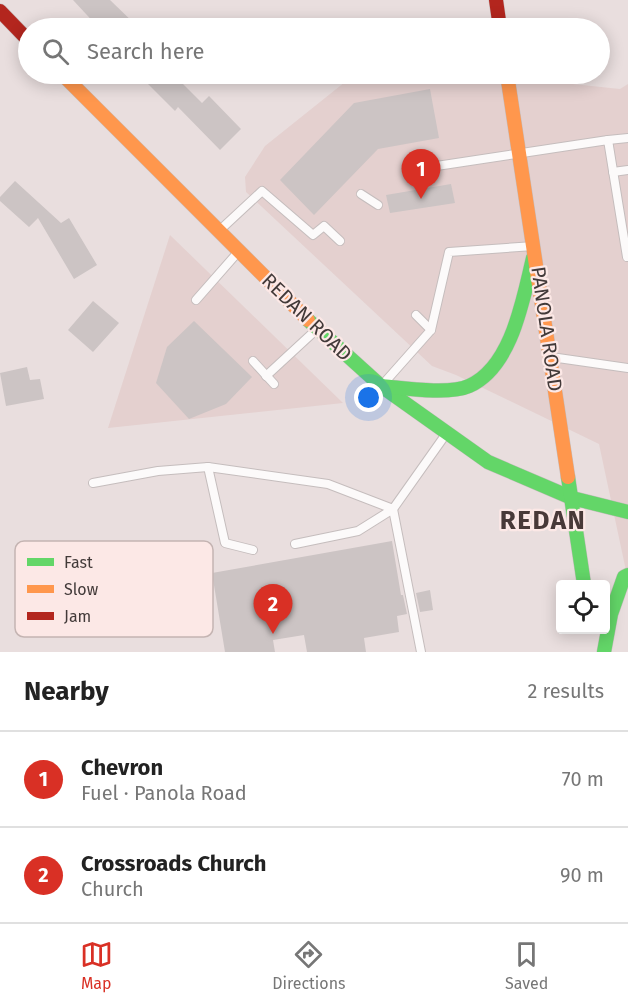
<!DOCTYPE html>
<html lang="en">
<head>
<meta charset="utf-8">
<style>
  body { margin:0; font-family:"Fira Sans",sans-serif; background:#f6f6f6; color:#222 }
  .controls { position:absolute; right:18px; bottom:18px; display:grid; overflow:hidden; border-radius:6px; box-shadow:0 3px 15px #0003 }
  .controls button { width:54px; height:54px; display:grid; place-items:center; padding:0; border:0; border-bottom:2px solid #e0e0e0; background:#fff; color:#222; font:30px sans-serif }
  .you { position:absolute; left:369px; top:398px; width:21px; height:21px; margin:-15px; border:4px solid #fff; border-radius:50%; background:#1a73e8; box-shadow:0 0 0 9px #1a73e833 }
  .badge { display:grid; place-items:center; width:39px; height:39px; border-radius:50%; background:#d93025; color:#fff; font-size:20px; font-weight:700 }
  .pin { position:absolute; translate:-50% -50px; filter:drop-shadow(0 2px 3px #0008) }
  .pin::after { content:''; position:absolute; top:32px; width:21px; height:18px; background:inherit; clip-path:polygon(0 0,100% 0,50% 100%) }
  .list { margin:0; padding:0; list-style:none }
  h2 { display:flex; justify-content:space-between; align-items:center; height:78px; margin:0; padding:0 24px; font-size:26px }
  h2 small { font-size:20px; font-weight:400; color:#767676 }
  .list li { display:grid; grid-template-columns:39px 1fr auto; gap:18px; align-items:center; box-sizing:border-box; height:96px; padding:0 24px; border-top:2px solid #e0e0e0 }
  .list b { display:block; font-size:22px; white-space:nowrap }
  .list p { margin:0; font-size:20px; white-space:nowrap; color:#767676 }
  .list em { font-size:20px; font-style:normal; color:#767676 }
  .icon { flex:none; width:33px; height:33px; fill:none; stroke:currentColor; stroke-width:2; stroke-linecap:round; stroke-linejoin:round }
  .map { position:relative; flex:none; width:628px; height:652px; overflow:hidden }
  .search { position:absolute; background:#fff; box-shadow:0 3px 15px #0003; left:18px; right:18px; top:18px; height:66px; display:flex; align-items:center; gap:15px; box-sizing:border-box; padding:0 21px; border-radius:33px; color:#767676; font-size:22px }
  .sheet { height:270px; background:#fff }
  nav { display:flex; justify-content:space-around; align-items:center; box-sizing:border-box; height:84px; border-top:2px solid #e0e0e0; background:#fff; font-size:16px; color:#767676 }
  nav a { display:grid; justify-items:center; gap:3px }
  nav .on { color:#d93025 }
  .map>svg:first-child { display:block }
  .built { fill:#e4d0cf }
  .building { fill:#ccc4c4 }
  .lines { fill:none; stroke-linecap:round; stroke-linejoin:round }
  .lane-casing { stroke:#c5bdbd; stroke-width:10 }
  .fast-casing { stroke:#c5bdbd; stroke-width:15 }
  .slow-casing { stroke:#c5bdbd; stroke-width:15 }
  .jam-casing { stroke:#c5bdbd; stroke-width:15 }
  .lane { stroke:#fcfafa; stroke-width:8 }
  .fast { stroke:#63d668; stroke-width:14 }
  .slow { stroke:#ff974d; stroke-width:14 }
  .jam { stroke:#b3261e; stroke-width:14 }
  .labels { text-anchor:middle; stroke-width:4.5; stroke-linejoin:round; paint-order:stroke }
  .street-label { font-size:20px; fill:#423a39; stroke:#fce8e6 }
  .district-label { font-size:26px; font-weight:bold; letter-spacing:1.5px; fill:#483938; stroke:#fce8e6 }
  .key { fill:#fce8e6; stroke:#c4b4b2; stroke-width:1.5 }
  .key-label { font-size:16px; fill:#423a39 }
</style>
</head>
<body>
<div class="map">
<svg width="628" height="652" viewBox="0 0 628 652">
  <rect width="100%" height="100%" fill="#e9dede"/>
  <g class="built">
    <polygon points="355,74 476,74 620,89 628,84 628,580 599,444 456,375 432,366 246,192 245,177 265,146"/>
    <polygon points="170,235 343,403 108,428"/>
  </g>
  <g class="building">
    <polygon points="73,0 110,0 139,28 99,28"/>
    <polygon points="153,74 173,74 202,103 209,96 241,129 220,150 178,107 175,111 145,81"/>
    <polygon points="430,89 439,138 378,149 314,215 280,180 354,103"/>
    <polygon points="15,181 61,223 69,218 97,265 74,279 38,218 29,227 0,201 0,197"/>
    <polygon points="451,184 455,203 390,213 386,195"/>
    <polygon points="93,301 119,323 93,352 68,330"/>
    <polygon points="194,321 252,377 226,404 189,419 156,383 167,347"/>
    <polygon points="27,367 30,380 40,379 44,399 6,406 0,373"/>
    <polygon points="392,541 401,595 403,595 407,614 397,616 399,632 364,638 366,652 307,652 304,635 273,640 275,652 225,652 212,573"/>
    <polygon points="430,590 433,610 420,612 416,593"/>
  </g>
  <g class="lines">
    <defs>
      <g id="lane">
        <polyline points="608,140 628,138"/>
        <polyline points="430,167 608,140 627,257"/>
        <polyline points="613,172 628,170"/>
        <polyline points="361,194 378,205"/>
        <polyline points="220,230 262,191 313,235 324,226 340,241"/>
        <polyline points="196,300 239,251"/>
        <polyline points="431,330 449,252 534,246"/>
        <polyline points="551,357 628,368"/>
        <polyline points="253,361 274,384"/>
        <polyline points="266,376 317,329"/>
        <polyline points="384,383 431,330 416,315"/>
        <polyline points="208,467 225,543 253,550"/>
        <polyline points="93,483 158,471 208,467 328,484 393,509 446,434"/>
        <polyline points="295,544 358,531 393,509 421,652"/>
      </g>
      <g id="fast">
        <polyline points="308,320 381,386 488,462 572,498 628,512"/>
        <path d="M381 386C403 388 449 395 469 386 512 367 523 299 533 258"/>
        <polyline points="568,477 584,584"/>
        <polyline points="604,652 611,614 624,577 628,575"/>
      </g>
      <g id="slow">
        <polyline points="62,74 308,320"/>
        <polyline points="507,74 568,477"/>
      </g>
      <g id="jam">
        <polyline points="496,0 500,28"/>
        <polyline points="0,11 28,40"/>
      </g>
    </defs>
    <use href="#lane" class="lane-casing"/>
    <use href="#fast" class="fast-casing"/>
    <use href="#slow" class="slow-casing"/>
    <use href="#jam" class="jam-casing"/>
    <use href="#lane" class="lane"/>
    <use href="#fast" class="fast"/>
    <use href="#slow" class="slow"/>
    <use href="#jam" class="jam"/>
  </g>
  <g class="labels">
    <g class="street-label">
      <text transform="translate(307 317) rotate(44)" y="7">REDAN ROAD</text>
      <text transform="translate(547 329) rotate(82)" y="7">PANOLA ROAD</text>
    </g>
    <g class="district-label">
      <text x="543" y="529">REDAN</text>
    </g>
  </g>
  <rect x="15" y="541" width="198" height="96" rx="9" class="key"/>
  <rect x="27" y="558" width="27" height="8" fill="#63d668"/>
  <rect x="27" y="585" width="27" height="8" fill="#ff974d"/>
  <rect x="27" y="612" width="27" height="8" fill="#b3261e"/>
  <g class="key-label">
    <text x="64" y="568">Fast</text>
    <text x="64" y="595">Slow</text>
    <text x="64" y="622">Jam</text>
  </g>
</svg>
<div class="controls">
<button><svg class="icon" aria-label="locate" viewBox="0 0 24 24"><circle cx="12" cy="12" r="6"/><path d="M12 2v4M12 18v4M2 12h4M18 12h4"/></svg></button>
</div>
<div class="you"></div>
<div class="pin badge" style="left:421px;top:199px">1</div>
<div class="pin badge" style="left:273px;top:634px">2</div>
<div class="search"><svg class="icon" aria-label="search" viewBox="0 0 24 24"><circle cx="10" cy="10" r="6"/><path d="M15 15l6 6"/></svg>Search here</div>
</div>
<section class="sheet">
<h2>Nearby<small>2 results</small></h2>
<ul class="list">
<li><span class="badge">1</span><div><b>Chevron</b><p>Fuel · Panola Road</p></div><em>70 m</em></li>
<li><span class="badge">2</span><div><b>Crossroads Church</b><p>Church</p></div><em>90 m</em></li>
</ul>
</section>
<nav>
<a class="on"><svg class="icon" aria-label="map" viewBox="0 0 24 24"><path d="M3 6l6-2 6 2 6-2v14l-6 2-6-2-6 2zM9 4v14M15 6v14"/></svg>Map</a>
<a><svg class="icon" aria-label="directions" viewBox="0 0 24 24"><path d="M12 3l9 9-9 9-9-9zM9 14v-3h6M13 9l2 2-2 2"/></svg>Directions</a>
<a><svg class="icon" aria-label="saved" viewBox="0 0 24 24"><path d="M7 4h10v16l-5-4-5 4z"/></svg>Saved</a>
</nav>
</body>
</html>
